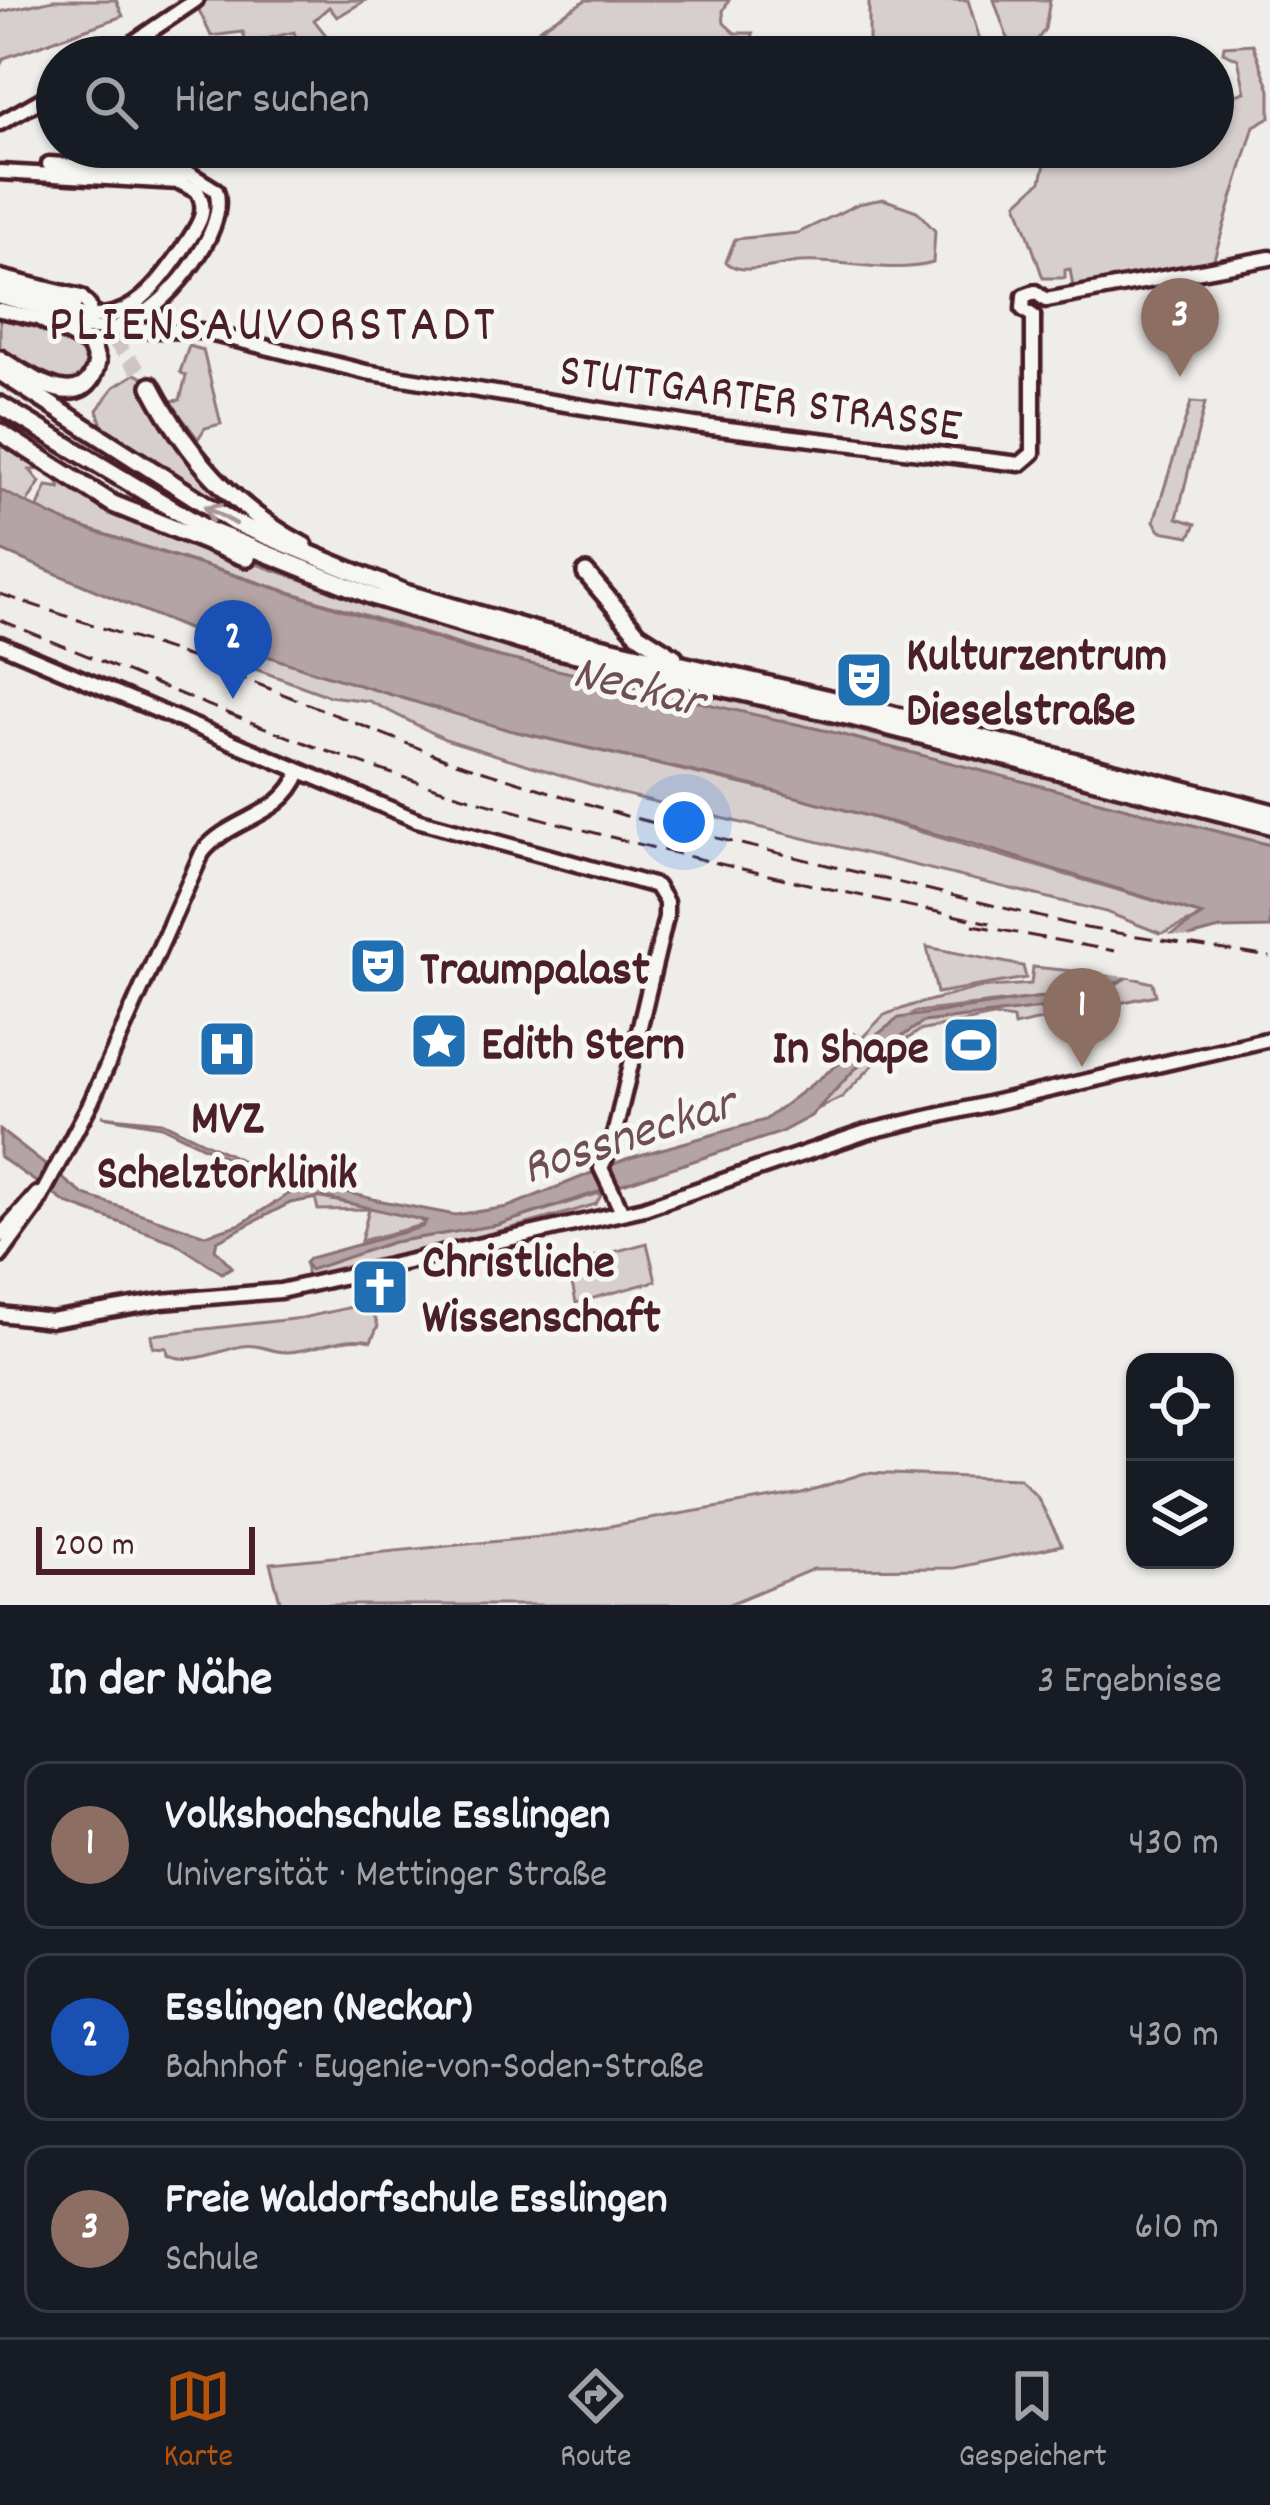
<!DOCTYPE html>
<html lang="de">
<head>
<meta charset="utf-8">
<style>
  body { margin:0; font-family:Dekko,sans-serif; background:#242831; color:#f1f3f6 }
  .controls { position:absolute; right:36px; bottom:36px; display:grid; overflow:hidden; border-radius:24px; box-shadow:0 3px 9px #0004 }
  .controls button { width:108px; height:108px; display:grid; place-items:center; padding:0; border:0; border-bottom:3px solid #363941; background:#171b24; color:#f1f3f6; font:60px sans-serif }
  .scale { position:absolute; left:36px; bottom:30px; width:219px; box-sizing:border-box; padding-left:12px; border:6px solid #4a1f2b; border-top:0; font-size:33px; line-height:42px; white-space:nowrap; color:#4a1f2b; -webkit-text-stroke:9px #f6f6f2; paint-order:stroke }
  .you { position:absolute; left:684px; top:822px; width:42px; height:42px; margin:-30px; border:9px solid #fff; border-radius:50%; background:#1a73e8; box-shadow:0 0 0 18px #1a73e833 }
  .badge { display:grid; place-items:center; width:78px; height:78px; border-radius:50%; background:#b45309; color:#fff; font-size:39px; font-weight:700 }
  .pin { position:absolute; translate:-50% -99px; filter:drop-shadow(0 3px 6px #0008) }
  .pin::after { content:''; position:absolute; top:63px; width:42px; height:36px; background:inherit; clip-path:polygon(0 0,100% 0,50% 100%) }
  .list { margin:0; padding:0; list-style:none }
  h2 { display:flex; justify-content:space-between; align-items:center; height:156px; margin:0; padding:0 48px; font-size:51px }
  h2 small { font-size:39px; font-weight:400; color:#9ea1a6 }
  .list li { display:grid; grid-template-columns:78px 1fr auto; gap:36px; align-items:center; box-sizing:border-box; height:168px; margin:0 24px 24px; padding:0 24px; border:3px solid #363941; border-radius:24px }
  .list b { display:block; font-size:45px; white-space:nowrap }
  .list p { margin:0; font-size:39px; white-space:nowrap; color:#9ea1a6 }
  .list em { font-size:39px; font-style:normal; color:#9ea1a6 }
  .icon { flex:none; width:66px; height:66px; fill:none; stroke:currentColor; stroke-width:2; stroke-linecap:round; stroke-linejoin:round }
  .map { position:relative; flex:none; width:1270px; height:1605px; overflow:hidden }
  .search { position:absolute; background:#171b24; box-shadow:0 3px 9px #0004; left:36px; right:36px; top:36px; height:132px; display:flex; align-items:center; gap:30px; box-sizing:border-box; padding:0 42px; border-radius:66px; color:#9ea1a6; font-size:45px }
  .sheet { height:732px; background:#171b24 }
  nav { display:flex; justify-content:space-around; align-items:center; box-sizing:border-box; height:168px; border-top:3px solid #363941; background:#171b24; font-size:33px; color:#9ea1a6 }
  nav a { display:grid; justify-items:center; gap:6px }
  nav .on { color:#b45309 }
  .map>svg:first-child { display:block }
  .green { fill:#d7cfce; stroke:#90777c; stroke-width:3 }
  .water { fill:#b4a4a5; stroke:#8a6f74; stroke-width:3 }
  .pier { fill:#efedea }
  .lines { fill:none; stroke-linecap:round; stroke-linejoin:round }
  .highway-tunnel { stroke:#cec4c4; stroke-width:15; stroke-dasharray:15 8; stroke-linecap:butt }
  .secondary-casing { stroke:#4a1f2b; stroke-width:21 }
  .highway-casing { stroke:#4a1f2b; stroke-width:24 }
  .secondary { stroke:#f6f6f2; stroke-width:12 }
  .highway { stroke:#f6f6f2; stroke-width:15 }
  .rail { stroke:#4a1f2b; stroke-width:3; stroke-dasharray:18 9; stroke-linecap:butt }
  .oneway { stroke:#a99598 }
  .labels { text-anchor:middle; stroke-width:10; stroke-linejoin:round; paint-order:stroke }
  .street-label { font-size:48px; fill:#4a1f2b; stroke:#f6f6f2 }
  .poi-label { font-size:48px; font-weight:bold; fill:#4a1f2b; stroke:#f6f6f2; text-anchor:start }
  .water-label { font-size:51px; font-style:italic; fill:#6f4e56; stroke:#f6f6f2 }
  .quarter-label { font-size:54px; letter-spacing:3px; fill:#4a1f2b; stroke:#f6f6f2 }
</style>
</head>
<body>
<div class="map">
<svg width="1270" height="1605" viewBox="0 0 1270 1605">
  <rect width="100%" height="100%" fill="#efedea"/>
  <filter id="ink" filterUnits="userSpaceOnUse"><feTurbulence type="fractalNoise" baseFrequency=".00833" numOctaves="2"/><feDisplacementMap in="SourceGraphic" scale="24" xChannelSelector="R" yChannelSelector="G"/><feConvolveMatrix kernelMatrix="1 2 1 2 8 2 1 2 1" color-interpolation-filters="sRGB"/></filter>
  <g filter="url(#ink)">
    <g class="green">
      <polygon points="53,0 116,0 123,16 4,58 0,66 0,12"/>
      <polygon points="207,0 366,0 337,17 329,7 314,20 343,57 311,57 309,48 300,50 294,32 246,44 243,32 211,36 198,8"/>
      <polygon points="586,0 729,0 723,11 724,23 735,33 753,33 752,40 622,45 620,50 540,28"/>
      <polygon points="869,0 968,0 985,57 869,57"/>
      <polygon points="994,0 1050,0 1045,29 1025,57 1014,57"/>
      <polygon points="1253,44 1270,90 1270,117 1254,126 1213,262 1082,288 1073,287 1070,269 1065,270 1065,278 1043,278 1017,203 1041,181 1049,147 1213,147 1213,102 1245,92 1238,59 1223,52 1224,46"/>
      <path d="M883 199 917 211 935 231 933 263C889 275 843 259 800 262 779 264 740 277 726 262L735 239 798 233 858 204Z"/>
      <polygon points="0,319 63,334 91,351 89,376 66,387 0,355"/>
      <polygon points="189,346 203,350 221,424 205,428 198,439 169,401 180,400 186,376 180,372"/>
      <polygon points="135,374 155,383 147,388 257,524 240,520 90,424 101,422 97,410 114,387"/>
      <polygon points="1191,402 1205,403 1177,518 1196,524 1190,536 1160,531 1154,521"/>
      <polygon points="0,436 48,469 30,470 40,482 26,504 0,490"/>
      <polygon points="54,474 177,537 444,628 1270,833 1270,845 827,731 522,664 68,523 37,509 47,486 60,488"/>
      <polygon points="207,636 509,730 819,802 1203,915 1162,934 1106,912 619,793 445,739 369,701 329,696 203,650"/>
      <polygon points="927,947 1023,966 1026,978 937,993"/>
      <polygon points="1033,967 1105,974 1104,979 1078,993 916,1012 834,1062 857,1041 850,1032 862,1038 884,1015 913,1005 978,988 1031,984"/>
      <polygon points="1128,977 1153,983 1156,995 1014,1026 1013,1019 993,1016 919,1031 880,1058 842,1097 818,1109 855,1069 923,1022 1084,1003"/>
      <path d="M603 1192 596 1204C502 1234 403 1252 306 1277V1267L393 1242 497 1225Z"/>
      <polygon points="315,1197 412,1215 426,1224 361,1241 369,1209 318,1210"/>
      <polygon points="647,1243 656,1281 576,1303 568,1264"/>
      <path d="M370 1303 378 1326 371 1341C340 1335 318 1350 288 1352 272 1353 259 1343 242 1346 217 1351 194 1365 168 1355L167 1348 153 1347 151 1335 302 1318Z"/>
      <polygon points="865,1473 1019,1479 1038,1498 1062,1545 955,1568 813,1569 727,1605 281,1605 270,1563 551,1536 802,1493"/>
    </g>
    <polygon class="water" points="0,490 68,523 474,651 827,731 1270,845 1270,928 1220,929 1190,937 1084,1003 923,1022 855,1069 811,1116 779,1133 497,1225 393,1242 310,1270 305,1263 310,1258 422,1227 426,1221 323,1197 290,1203 217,1241 215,1249 232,1267 222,1273 174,1242 66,1203 0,1157 0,1130 84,1195 205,1235 241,1224 301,1186 259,1174 161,1126 102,1116 162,1122 266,1172 377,1200 455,1215 508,1207 626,1159 765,1120 899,1018 1083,991 1203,915 970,843 751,785 509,730 315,672 192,631 0,550"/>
    <polygon class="pier" points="1162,934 1203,939 1138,978 1101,974"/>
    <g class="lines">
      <polyline class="highway-tunnel" points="100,323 151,386"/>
      <defs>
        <g id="secondary">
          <polyline points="112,57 196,0"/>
          <polyline points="0,123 57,91"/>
          <path d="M49 164 190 174 216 190C230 231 161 316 120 325"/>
          <path d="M0 172 179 182 197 191C209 210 199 224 188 241 125 337 105 323 0 297"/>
          <polyline points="0,277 81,297 89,306 90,321"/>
          <polyline points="1046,300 1270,258"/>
          <polyline points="0,310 85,328 201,331 366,372 695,425 1020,464 1033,453 1033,316"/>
          <polyline points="1033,316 1023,309 1024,296 1035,292 1046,300"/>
          <polyline points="0,644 417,820 656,886 666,902 666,917 612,1144 601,1168 622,1212"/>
          <polyline points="0,1236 37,1194"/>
          <path d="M0 1256 35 1208 91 1102 202 853C231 816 281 819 300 772"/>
          <polyline points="0,1314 51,1320 162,1301 280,1291 644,1208 866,1132 1270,1039"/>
        </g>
        <g id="highway">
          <polyline points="0,285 73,305"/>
          <path d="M0 359C27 376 86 418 97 362L91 345 44 320"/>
          <polyline points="0,372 233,522 405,593 539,632 843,702 1270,812"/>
          <path d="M151 386C187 455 234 509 304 546"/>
          <polyline points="0,405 208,530 375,597 524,642 855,718 1270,825"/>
          <polyline points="0,432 113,504 247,558"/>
          <polyline points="586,573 638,634 674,657"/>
        </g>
      </defs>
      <use href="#secondary" class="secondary-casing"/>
      <use href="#highway" class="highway-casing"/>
      <use href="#secondary" class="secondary"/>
      <use href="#highway" class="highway"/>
      <g class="rail">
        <polyline points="0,594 190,657 446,759 626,816 1086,928 1270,957"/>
        <path d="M0 620C129 672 258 729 390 773 586 837 789 881 990 923"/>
        <polyline points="973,925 1115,951"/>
      </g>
    </g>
    <defs><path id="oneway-shaft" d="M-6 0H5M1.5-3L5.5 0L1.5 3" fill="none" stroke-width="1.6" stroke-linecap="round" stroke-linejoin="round" transform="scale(3)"/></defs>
    <use class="oneway" href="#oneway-shaft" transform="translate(220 515) rotate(-151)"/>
  </g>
  <defs>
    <symbol id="theatre-square" viewBox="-11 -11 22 22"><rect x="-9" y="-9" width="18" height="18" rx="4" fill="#1f6fb2" stroke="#f6f6f2"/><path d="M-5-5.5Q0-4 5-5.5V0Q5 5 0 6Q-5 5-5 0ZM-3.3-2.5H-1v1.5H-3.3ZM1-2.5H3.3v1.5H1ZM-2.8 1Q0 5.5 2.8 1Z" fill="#fff"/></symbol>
    <symbol id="sight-square" viewBox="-11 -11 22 22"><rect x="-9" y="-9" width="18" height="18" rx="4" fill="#1f6fb2" stroke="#f6f6f2"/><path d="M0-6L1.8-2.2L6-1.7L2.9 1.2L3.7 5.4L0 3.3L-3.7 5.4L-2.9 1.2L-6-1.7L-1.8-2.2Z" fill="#fff"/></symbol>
    <symbol id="stadium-square" viewBox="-11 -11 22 22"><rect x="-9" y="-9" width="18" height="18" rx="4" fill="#1f6fb2" stroke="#f6f6f2"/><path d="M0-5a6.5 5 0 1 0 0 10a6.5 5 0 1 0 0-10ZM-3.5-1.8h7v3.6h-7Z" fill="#fff"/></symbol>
    <symbol id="hospital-square" viewBox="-11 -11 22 22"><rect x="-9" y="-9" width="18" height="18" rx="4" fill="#1f6fb2" stroke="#f6f6f2"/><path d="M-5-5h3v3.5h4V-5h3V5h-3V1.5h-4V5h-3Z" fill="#fff"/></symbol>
    <symbol id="church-square" viewBox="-11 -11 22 22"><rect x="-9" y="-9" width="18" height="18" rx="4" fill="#1f6fb2" stroke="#f6f6f2"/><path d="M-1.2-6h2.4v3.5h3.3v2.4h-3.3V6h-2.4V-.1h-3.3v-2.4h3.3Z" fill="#fff"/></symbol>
  </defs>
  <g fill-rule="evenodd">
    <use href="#theatre-square" x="831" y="647" width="66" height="66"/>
    <use href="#theatre-square" x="345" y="933" width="66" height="66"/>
    <use href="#sight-square" x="406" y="1008" width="66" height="66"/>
    <use href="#stadium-square" x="938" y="1012" width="66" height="66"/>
    <use href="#hospital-square" x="194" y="1016" width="66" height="66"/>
    <use href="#church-square" x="347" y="1254" width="66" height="66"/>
  </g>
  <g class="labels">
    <g class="street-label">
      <text transform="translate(761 394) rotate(8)" y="17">STUTTGARTER STRASSE</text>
    </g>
    <g class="poi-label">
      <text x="906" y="669">Kulturzentrum<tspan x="906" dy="55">Dieselstraße</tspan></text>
      <text x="420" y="983">Traumpalast</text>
      <text x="481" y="1058">Edith Stern</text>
      <text x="929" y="1062" text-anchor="end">In Shape</text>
      <text x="227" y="1132" text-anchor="middle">MVZ<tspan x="227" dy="55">Schelztorklinik</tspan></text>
      <text x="422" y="1276">Christliche<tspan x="422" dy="55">Wissenschaft</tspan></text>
    </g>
    <g class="water-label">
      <text transform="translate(639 683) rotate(14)" y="18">Neckar</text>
      <text transform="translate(627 1132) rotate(-18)" y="18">Rossneckar</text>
    </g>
    <g class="quarter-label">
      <text x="273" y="339">PLIENSAUVORSTADT</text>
    </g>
  </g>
</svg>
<div class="controls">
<button><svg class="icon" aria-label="locate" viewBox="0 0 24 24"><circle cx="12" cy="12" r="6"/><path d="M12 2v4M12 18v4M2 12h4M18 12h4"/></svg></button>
<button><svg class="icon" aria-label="layers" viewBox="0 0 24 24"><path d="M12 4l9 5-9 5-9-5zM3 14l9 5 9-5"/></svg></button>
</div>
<div class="scale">200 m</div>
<div class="you"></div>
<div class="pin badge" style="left:1082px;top:1067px;background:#8d6e63">1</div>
<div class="pin badge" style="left:233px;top:699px;background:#1a4fb4">2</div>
<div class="pin badge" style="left:1180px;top:377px;background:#8d6e63">3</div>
<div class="search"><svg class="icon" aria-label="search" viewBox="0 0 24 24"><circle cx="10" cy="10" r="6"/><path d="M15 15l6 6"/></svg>Hier suchen</div>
</div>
<section class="sheet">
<h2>In der Nähe<small>3 Ergebnisse</small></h2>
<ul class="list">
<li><span class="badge" style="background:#8d6e63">1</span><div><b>Volkshochschule Esslingen</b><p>Universität · Mettinger Straße</p></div><em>430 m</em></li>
<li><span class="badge" style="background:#1a4fb4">2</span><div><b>Esslingen (Neckar)</b><p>Bahnhof · Eugenie-von-Soden-Straße</p></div><em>430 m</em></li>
<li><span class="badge" style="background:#8d6e63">3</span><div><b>Freie Waldorfschule Esslingen</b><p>Schule</p></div><em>610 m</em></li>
</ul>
</section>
<nav>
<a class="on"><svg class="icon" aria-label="map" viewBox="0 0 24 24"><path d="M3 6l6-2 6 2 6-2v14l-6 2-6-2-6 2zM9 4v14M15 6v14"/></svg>Karte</a>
<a><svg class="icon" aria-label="directions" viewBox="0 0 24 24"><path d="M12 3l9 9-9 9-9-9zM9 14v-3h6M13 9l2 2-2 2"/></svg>Route</a>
<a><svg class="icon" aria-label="saved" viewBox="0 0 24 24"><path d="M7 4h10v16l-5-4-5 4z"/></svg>Gespeichert</a>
</nav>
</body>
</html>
